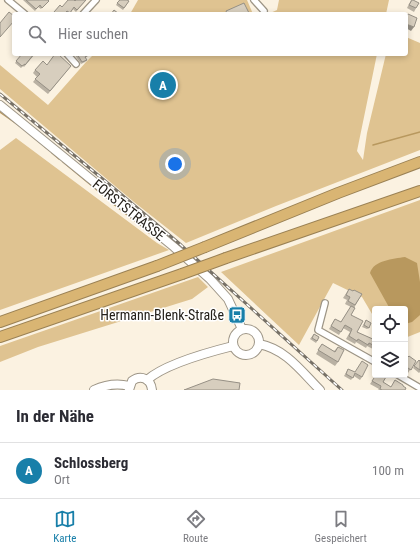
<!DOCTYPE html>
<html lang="de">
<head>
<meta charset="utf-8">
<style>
  body { margin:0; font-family:"Roboto Condensed",sans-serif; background:#f2f2f3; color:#2b2b33 }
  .controls { position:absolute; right:12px; bottom:12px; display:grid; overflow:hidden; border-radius:4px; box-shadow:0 2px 6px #0003 }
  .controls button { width:36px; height:36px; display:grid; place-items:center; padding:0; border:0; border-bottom:1px solid #e1e1e2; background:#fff; color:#2b2b33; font:20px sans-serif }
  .you { position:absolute; left:175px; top:164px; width:14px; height:14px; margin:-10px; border:3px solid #fff; border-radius:50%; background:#1a73e8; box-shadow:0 0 0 6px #1a73e833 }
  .badge { display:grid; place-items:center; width:26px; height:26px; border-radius:50%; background:#187fa9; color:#fff; font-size:13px; font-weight:700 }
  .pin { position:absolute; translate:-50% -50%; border:2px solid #fff; box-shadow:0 1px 4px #0006 }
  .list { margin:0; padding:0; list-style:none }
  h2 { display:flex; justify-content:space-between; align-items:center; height:52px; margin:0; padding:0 16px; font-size:17px }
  h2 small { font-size:13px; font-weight:400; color:#7c7c81 }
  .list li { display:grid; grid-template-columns:26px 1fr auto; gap:12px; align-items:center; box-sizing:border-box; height:56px; padding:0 16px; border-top:1px solid #e1e1e2 }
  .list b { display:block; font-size:15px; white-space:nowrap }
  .list p { margin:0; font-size:13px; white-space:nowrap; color:#7c7c81 }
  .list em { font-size:13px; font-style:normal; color:#7c7c81 }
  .icon { flex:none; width:22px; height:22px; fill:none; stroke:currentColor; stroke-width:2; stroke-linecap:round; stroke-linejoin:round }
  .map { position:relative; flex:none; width:420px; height:390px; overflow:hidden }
  .search { position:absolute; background:#fff; box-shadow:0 2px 6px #0003; left:12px; right:12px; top:12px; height:44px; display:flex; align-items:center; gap:10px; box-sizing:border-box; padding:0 14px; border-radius:4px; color:#7c7c81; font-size:15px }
  .sheet { height:108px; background:#fff }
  nav { display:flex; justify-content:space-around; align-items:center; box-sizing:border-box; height:56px; border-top:1px solid #e1e1e2; background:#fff; font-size:11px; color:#7c7c81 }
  nav a { display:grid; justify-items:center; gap:2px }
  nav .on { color:#187fa9 }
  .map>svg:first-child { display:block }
  .green { fill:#dfc391 }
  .water { fill:#b8985e }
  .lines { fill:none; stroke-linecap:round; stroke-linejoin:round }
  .stream { stroke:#b8985e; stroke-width:1.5 }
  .street-casing { stroke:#9d9586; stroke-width:8 }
  .secondary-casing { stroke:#9d9586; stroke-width:10 }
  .highway-casing { stroke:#9a8154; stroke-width:12 }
  .street { stroke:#fff; stroke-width:5.5 }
  .secondary { stroke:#fff; stroke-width:8 }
  .highway { stroke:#d9b573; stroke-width:10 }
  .rail-casing { stroke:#777167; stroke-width:3 }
  .rail { stroke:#fff; stroke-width:1.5; stroke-dasharray:4.5; stroke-linecap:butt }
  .highway-bridge-casing { stroke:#9a8154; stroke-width:12; stroke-linecap:butt }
  .highway-bridge { stroke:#d9b573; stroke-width:10 }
  .wall { fill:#b9b1a3 }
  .shaded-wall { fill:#969085 }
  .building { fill:#d7cebe; stroke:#969085 }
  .labels { text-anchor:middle; stroke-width:3; stroke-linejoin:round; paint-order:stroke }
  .street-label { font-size:14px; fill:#24201a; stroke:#fff }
  .poi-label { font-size:14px; fill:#24201a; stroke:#fff; text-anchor:end }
</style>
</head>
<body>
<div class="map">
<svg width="420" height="390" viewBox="0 0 420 390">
  <rect width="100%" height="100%" fill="#fbf2e1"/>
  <g class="green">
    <polygon points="138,0 247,0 253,14 130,14"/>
    <polygon points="279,0 389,0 386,14 268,14 277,10"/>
    <polygon points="406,37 420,43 420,150 276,206 186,243 134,202 0,89 0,65 48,105 86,62 94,54 377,54 357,151 363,160 367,133 386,54 406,54"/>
    <polygon points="16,138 157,243 169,250 0,310 0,150"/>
    <polygon points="420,200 420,332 405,338 405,309 375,309 375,319 362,297 333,283 299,345 221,272"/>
    <polygon points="198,277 208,287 192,299 38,347 0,362 0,346"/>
  </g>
  <path class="water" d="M405 257 417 263 420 282V315L412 322 405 324V309H390L370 273C374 260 393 259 405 257Z"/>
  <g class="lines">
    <g class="stream">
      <polyline points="0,112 21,127"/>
      <polyline points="33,137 42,144"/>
      <polyline points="373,145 420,132"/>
      <polyline points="45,147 49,150"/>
      <polyline points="52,153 59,159"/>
      <polyline points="63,162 109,200"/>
      <polyline points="112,203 136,222"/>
      <polyline points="143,228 159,241"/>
    </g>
    <defs>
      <g id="street">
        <polyline points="8,0 25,14"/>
        <polyline points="254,0 264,11"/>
        <polyline points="83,14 96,0"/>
        <polyline points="67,54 76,64"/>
        <polyline points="325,303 318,330 375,362"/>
        <polyline points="398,375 420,388"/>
      </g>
      <g id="secondary">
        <polyline points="0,105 174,247 210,279 228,299 242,329"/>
        <circle cx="246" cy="342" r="13"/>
        <path d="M259 344C286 349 302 372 320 390"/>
        <path d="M147 380C165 364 209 352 233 346"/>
        <path d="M94 390C105 385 117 383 129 386"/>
        <path d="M129 390 132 381C141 374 151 379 152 390"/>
      </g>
      <g id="highway">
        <polyline points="205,247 338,193 420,162"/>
        <polyline points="226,258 420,191"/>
        <polyline points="0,322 157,266"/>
        <polyline points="0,337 182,274"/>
      </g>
    </defs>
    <use href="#street" class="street-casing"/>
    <use href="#secondary" class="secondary-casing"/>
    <use href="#highway" class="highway-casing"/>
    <use href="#street" class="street"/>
    <use href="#secondary" class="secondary"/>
    <use href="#highway" class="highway"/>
    <defs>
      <polyline id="rail" points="0,94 116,190 181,245 342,390"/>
    </defs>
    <use href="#rail" class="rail-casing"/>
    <use href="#rail" class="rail"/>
    <defs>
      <g id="highway-bridge">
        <polyline points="157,266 205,247"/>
        <polyline points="182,274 226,258"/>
      </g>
    </defs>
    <use href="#highway-bridge" class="highway-bridge-casing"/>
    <use href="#highway-bridge" class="highway-bridge"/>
  </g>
  <g class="wall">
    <polygon points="23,0 48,0 41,9 38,7 35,11"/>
    <polygon points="86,0 76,12 73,9 69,14 67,14 66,13 65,14 53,14 60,5 62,7 75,1"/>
    <polygon points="119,0 129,1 123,10 116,5"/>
    <polygon points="411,0 416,8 414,12 407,8"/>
    <polygon points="22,54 35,54 24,67 23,66 21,68 15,63"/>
    <polygon points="74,54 91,54 85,58 87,60 85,62 81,64"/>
    <polygon points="47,65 71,66 48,94 33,82 37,77 33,73 35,70"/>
    <polygon points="349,289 353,291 362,294 354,308 351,315 357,332 375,340 375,350 367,346 366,348 356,342 355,344 346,339 350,332 343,328 339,335 329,329 335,319 341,322 351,307 345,304 347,300 343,298"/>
    <polygon points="366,320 369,328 367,329 362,327"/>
    <polygon points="314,334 319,337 316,343 310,339"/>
    <polygon points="322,344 334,351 338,347 338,362 335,366 316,354"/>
    <polygon points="407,358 416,361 408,373 405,371 405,359"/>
    <polygon points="419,360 420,361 420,372 419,373 413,368"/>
    <polygon points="348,369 362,377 360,380 354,376 351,380 344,376"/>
    <polygon points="376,375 383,382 391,387 403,386 405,390 378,390 379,389 370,384"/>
  </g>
  <polygon class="shaded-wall" points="406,24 414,27 411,31 406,28"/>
  <g class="building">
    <polygon points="26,0 48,0 49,1 42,8 40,5 36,9"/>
    <polygon points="68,0 74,0 75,1 76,0 86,0 77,10 74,7 70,13 67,11 64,14 56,14 54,12 60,5 62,7"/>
    <polygon points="120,0 127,0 129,1 124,8 117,3"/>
    <polygon points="412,0 413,0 419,3 416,8 409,5"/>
    <polygon points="244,3 249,13 246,14 227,14 226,11"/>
    <polygon points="114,10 119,14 111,14"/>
    <polygon points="9,12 14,16 14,21 0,37 0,23"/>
    <polygon points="408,14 417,18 414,27 406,24 406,17"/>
    <polygon points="22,54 34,54 25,65 25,64 22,66 16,61"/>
    <polygon points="55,54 58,54 71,66 50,91 35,79 40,74 35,70 43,61 47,65"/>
    <polygon points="77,54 90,54 85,57 87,60 82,62"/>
    <polygon points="349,289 353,291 354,290 362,294 355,305 348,301 350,297 346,295"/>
    <polygon points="351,306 355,308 351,315 363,321 357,332 375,340 375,346 369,343 368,345 358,339 357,341 349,336 352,329 345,325 341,332 331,326 335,319 341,322"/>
    <polygon points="366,320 371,323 369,328 364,325"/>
    <polygon points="314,334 319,337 317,341 312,338"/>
    <polygon points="322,344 335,352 338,347 344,350 338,362 318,350"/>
    <polygon points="409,356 416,361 411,370 405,366 405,359 406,357 407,358"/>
    <polygon points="419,360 420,361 420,370 414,366"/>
    <polygon points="362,361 368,365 362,377 355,373 353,378 346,374 348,369 355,372"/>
    <polygon points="376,375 385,375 384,376 386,377 383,382 391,387 395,380 403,385 403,386 406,388 405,390 382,390 380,389 381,386 372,381"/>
    <polygon points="213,379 240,383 239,390 184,390"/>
  </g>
  <defs>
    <symbol id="bus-square" viewBox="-11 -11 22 22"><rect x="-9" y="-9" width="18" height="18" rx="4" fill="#187fa9" stroke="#fff"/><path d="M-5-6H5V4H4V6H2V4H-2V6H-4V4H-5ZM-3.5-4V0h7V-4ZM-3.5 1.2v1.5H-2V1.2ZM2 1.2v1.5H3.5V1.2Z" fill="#fff"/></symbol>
  </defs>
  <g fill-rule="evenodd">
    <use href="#bus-square" x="227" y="305" width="20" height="20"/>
  </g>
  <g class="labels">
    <g class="street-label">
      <text transform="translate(129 210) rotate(39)" y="5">FORSTSTRASSE</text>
    </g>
    <g class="poi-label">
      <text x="224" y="320">Hermann-Blenk-Straße</text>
    </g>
  </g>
</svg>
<div class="controls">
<button><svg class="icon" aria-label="locate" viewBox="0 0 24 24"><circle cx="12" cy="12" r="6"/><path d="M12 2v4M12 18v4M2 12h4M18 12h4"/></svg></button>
<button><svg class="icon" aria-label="layers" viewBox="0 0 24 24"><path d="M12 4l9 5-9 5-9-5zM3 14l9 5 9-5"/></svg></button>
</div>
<div class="you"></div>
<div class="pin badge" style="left:163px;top:85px">A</div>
<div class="search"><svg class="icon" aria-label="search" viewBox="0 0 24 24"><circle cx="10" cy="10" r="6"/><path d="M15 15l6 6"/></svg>Hier suchen</div>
</div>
<section class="sheet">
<h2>In der Nähe<small></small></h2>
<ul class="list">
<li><span class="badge">A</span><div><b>Schlossberg</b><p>Ort</p></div><em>100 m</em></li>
</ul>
</section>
<nav>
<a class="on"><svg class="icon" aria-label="map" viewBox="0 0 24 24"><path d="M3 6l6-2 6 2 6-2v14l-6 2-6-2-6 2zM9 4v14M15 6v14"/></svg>Karte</a>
<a><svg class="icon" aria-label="directions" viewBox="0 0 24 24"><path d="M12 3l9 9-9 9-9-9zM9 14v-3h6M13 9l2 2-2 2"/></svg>Route</a>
<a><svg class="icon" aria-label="saved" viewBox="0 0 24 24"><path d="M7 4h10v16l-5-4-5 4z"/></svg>Gespeichert</a>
</nav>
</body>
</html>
